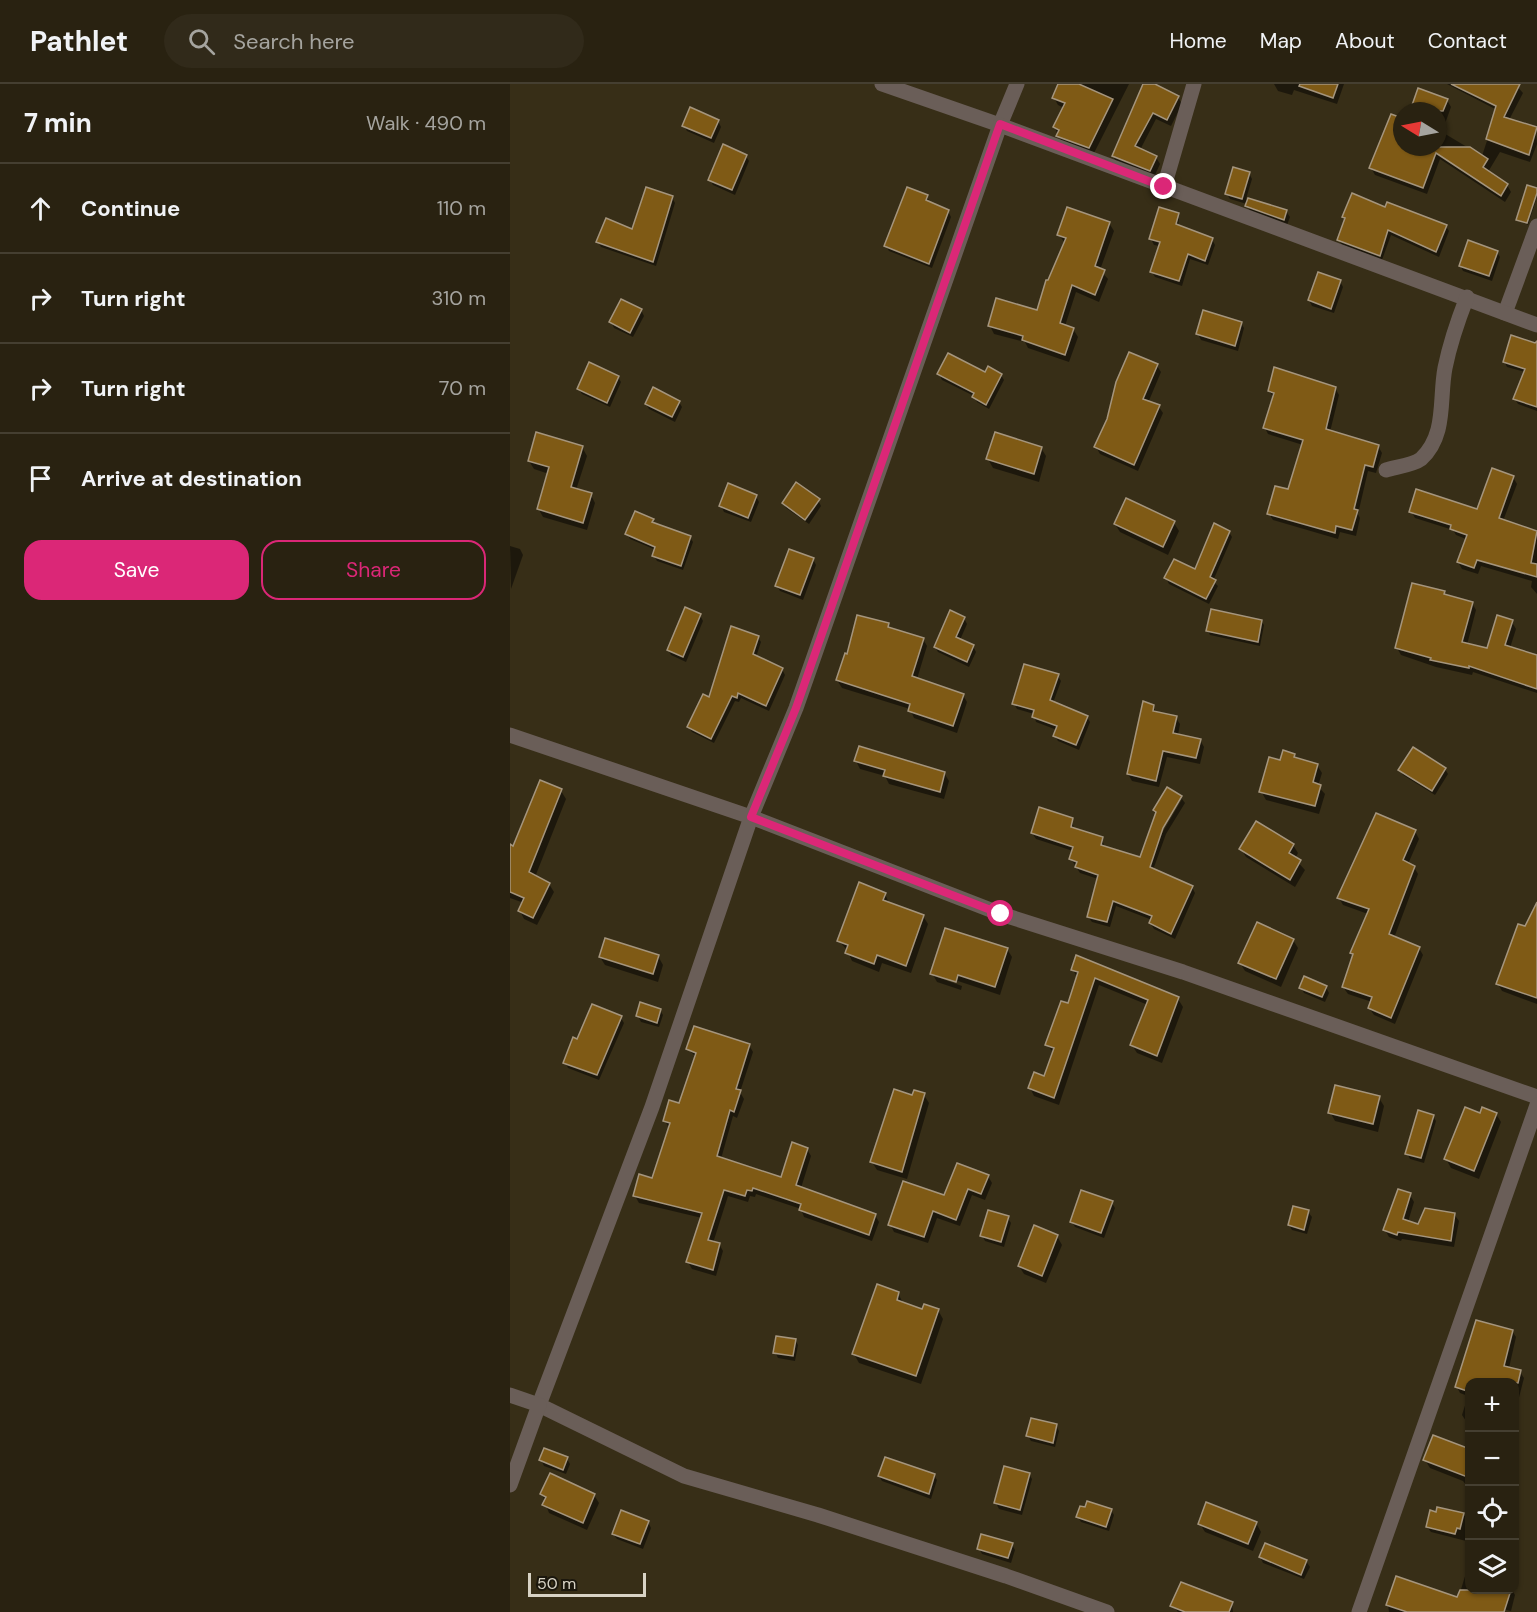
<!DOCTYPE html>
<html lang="en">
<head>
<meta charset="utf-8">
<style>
  body { margin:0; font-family:"DM Sans",sans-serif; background:#312a1a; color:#f1f3f6 }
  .controls { position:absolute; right:18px; bottom:18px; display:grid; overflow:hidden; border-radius:12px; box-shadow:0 2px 4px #0004 }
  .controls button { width:54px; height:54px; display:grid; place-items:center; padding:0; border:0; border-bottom:2px solid #453f31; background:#292211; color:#f1f3f6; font:30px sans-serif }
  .compass { position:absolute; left:883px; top:18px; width:54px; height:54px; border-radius:50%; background:#292211; box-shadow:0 2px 4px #0004; rotate:280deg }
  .scale { position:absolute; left:18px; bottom:15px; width:118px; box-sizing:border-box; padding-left:6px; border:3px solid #d8d3c5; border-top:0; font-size:16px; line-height:21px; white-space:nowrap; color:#d8d3c5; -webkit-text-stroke:4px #1b170d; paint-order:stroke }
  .stop { position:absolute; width:18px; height:18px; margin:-14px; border:4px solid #db2777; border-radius:50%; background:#fff }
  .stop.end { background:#db2777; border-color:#fff; box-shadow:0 2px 6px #0008 }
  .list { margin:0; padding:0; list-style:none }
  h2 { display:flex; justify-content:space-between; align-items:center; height:78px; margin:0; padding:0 24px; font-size:26px }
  h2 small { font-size:20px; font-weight:400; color:#a5a49f }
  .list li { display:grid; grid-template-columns:39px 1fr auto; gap:18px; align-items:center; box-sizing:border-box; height:90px; padding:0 24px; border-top:2px solid #453f31 }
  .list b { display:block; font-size:22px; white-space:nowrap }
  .list em { font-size:20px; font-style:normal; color:#a5a49f }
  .actions { display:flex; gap:12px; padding:18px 24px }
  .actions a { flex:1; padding:14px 0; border:2px solid #db2777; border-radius:18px; text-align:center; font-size:21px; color:#db2777 }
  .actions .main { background:#db2777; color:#fff }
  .icon { flex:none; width:33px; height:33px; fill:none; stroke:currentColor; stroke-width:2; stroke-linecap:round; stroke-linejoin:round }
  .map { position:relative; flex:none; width:1027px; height:1528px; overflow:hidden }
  header { display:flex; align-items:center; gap:36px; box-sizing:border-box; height:84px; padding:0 30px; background:#292211; border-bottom:2px solid #453f31 }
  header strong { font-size:28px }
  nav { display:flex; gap:33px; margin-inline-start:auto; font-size:21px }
  .search { width:420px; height:54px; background:#312a1a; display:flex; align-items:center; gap:15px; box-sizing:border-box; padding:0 21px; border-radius:33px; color:#a5a49f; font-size:22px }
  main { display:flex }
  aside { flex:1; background:#292211 }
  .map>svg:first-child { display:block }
  .shadow { fill:#0007 }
  .building { fill:#7f5a15; stroke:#a5957d; stroke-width:1.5 }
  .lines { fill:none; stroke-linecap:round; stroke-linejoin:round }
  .minor { stroke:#6a5e58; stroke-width:15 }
  .route { stroke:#db2777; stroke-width:8 }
</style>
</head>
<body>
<header>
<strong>Pathlet</strong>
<div class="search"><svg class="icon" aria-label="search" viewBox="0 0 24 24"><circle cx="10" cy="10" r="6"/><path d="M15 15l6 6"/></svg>Search here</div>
<nav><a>Home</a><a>Map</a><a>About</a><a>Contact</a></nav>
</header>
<main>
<aside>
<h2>7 min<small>Walk · 490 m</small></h2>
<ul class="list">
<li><svg class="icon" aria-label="ahead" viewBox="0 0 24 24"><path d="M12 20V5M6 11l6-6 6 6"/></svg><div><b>Continue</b></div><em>110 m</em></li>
<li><svg class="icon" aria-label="right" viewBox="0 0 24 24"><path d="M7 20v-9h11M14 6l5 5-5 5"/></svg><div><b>Turn right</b></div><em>310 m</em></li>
<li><svg class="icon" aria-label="right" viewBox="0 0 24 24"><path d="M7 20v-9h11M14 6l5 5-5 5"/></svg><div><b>Turn right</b></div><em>70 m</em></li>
<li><svg class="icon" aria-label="arrive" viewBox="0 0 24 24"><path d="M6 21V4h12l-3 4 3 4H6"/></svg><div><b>Arrive at destination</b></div></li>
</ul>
<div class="actions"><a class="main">Save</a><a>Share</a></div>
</aside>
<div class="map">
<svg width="1027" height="1528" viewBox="0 0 1027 1528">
  <rect width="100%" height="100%" fill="#372e17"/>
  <g class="shadow">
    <polygon points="550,0 619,0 583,71 553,59 548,52 545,43 554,24 548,21 544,14"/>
    <polygon points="635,0 642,0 668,13 672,20 661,42 646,35 630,66 646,73 650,80 644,93 607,79 603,72"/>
    <polygon points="764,0 834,0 827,20 784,6 782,11 768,7"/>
    <polygon points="937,0 1005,0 1013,9 999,36 1026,45 1027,60 1020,78 990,68 978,88 997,101 1001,108 995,118 930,75 917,110 865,91 861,84 882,32 892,35 892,63 928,63 928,27 901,27 937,16 941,23 932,48 972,72 987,26"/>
    <polygon points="208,37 211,43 204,59 177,47 174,42"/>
    <polygon points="236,72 239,77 225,111 203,101 200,96"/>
    <polygon points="739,89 742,95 736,115 776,127 780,133 777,141 740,127 737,120 720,115 717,110"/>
    <polygon points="1018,103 1027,106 1027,113 1018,141 1007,135"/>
    <polygon points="162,113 165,119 146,182 91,163 88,158 123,147"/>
    <polygon points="417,113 420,118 438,127 441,133 422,184 379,167 376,162"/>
    <polygon points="876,125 936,142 939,147 929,173 881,151 872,176 832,161 829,156 836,137 833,133"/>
    <polygon points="666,130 669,135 668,142 702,155 705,161 698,181 680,175 672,202 645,193 642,188 650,162 644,161 641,155"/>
    <polygon points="599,139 604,147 590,186 598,195 589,218 566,208 555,242 563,245 568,253 559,278 518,264 515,258 484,250 480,242 528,228 555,159 549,151"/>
    <polygon points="987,168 990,173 982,197 953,187 950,181"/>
    <polygon points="830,197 833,203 824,229 802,222 799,216"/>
    <polygon points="131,226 134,232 123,253 104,244 101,238"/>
    <polygon points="731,239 734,244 728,267 691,256 688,250"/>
    <polygon points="1002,253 1027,262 1027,327 1008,320 1005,315 1015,288 997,283 994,277"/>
    <polygon points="647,282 651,288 638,319 649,323 653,329 628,387 590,370 586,363"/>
    <polygon points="429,290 491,291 494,296 479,325 467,318 464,312 432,296"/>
    <polygon points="108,293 111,298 100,323 72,310 68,304"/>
    <polygon points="825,304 829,311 820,348 868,362 872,369 866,389 858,387 848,430 850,434 846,452 830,448 828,455 763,436 759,430 779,407 793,361 758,350 755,344 764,314 759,307"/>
    <polygon points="169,318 172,323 165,338 139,325 136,320"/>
    <polygon points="72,363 77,372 66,406 81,411 85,419 77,446 33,433 28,424 39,390 24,385 19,377"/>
    <polygon points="531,364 536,372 529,398 483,384 478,375"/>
    <polygon points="1003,393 1007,400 993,437 1027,448 1027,510 1021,503 1022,497 971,482 968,490 952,485 948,478 956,455 946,451 943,446 905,434 901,427 968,427"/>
    <polygon points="246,412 249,418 241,438 214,428 211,422"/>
    <polygon points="308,416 311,422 299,440 276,424 273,419"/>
    <polygon points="143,436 145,441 180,453 183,458 173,486 147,477 144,472 146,466 120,455 117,449"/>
    <polygon points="664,439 669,447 658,471 610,448 605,440"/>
    <polygon points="719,448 722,453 703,497 708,502 699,520 659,500 656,494 685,487"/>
    <polygon points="0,462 10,465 13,471 1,505"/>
    <polygon points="303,475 306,481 293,516 270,507 267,502"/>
    <polygon points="934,508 937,512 962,519 966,526 957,561 978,566 1002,538 1006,545 1000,564 1027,572 1027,609 963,588 962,591 926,583 891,571 887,564"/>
    <polygon points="190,531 193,537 176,578 161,571 158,566"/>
    <polygon points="454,534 457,540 450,556 463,562 466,568 459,583 428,568 425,563"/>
    <polygon points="751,537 754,541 750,562 700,551 698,547"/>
    <polygon points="378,540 381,545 413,555 417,562 407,595 453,611 457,618 447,649 404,634 400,625 332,604 327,596"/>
    <polygon points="248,553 251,558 246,573 272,585 275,591 259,627 231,614 229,618 225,617 204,659 182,648 178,643"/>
    <polygon points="548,592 551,597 543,619 577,633 580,638 569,666 548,657 545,652 547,646 526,638 524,630 507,625 504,620"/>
    <polygon points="643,623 647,629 666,634 670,640 668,651 690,656 694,663 690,680 657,673 649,703 622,697 618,690"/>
    <polygon points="784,671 787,676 807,681 812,689 808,702 815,710 809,730 756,716 751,707 771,678"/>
    <polygon points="346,677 434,689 439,697 434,715 379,700 375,692 350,685"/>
    <polygon points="935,685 938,690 925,711 893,691 890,686"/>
    <polygon points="658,705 672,714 648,749 651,751 672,715 675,719 656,750 643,786 682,803 685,809 665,855 644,845 640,839 642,836 606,822 600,843 582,838 578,833 588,795 570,789 561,775 563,767 526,755 522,749 530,725 562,735 564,745 592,755 595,764 631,775 647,730 645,726"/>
    <polygon points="51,707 56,715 25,793 39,800 44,808 27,841 14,835 10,827 14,819 0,814 0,762 4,764"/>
    <polygon points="905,747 909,755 898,780 904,783 908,790 884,854 909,864 913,871 885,940 864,931 859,924 862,918 838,910 833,903 844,872 842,868 858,830 833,821 829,814"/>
    <polygon points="783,761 788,769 785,775 795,786 785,803 736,773 731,765"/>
    <polygon points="375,810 379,819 413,832 418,840 401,889 372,879 369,888 342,877 337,866 329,857"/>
    <polygon points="1027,821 1027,920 992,907 988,900"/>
    <polygon points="783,856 788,864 771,903 735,887 730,879"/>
    <polygon points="497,865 502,873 490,911 427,890 427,893 452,902 451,906 427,898 422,889"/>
    <polygon points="148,872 153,881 148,898 95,881 90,873"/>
    <polygon points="563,886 668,915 673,923 652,979 627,969 622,961 638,921 589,901 549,1021 524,1012 520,1004 534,994 544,969 536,960 559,921 568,895"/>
    <polygon points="816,903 819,909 815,918 794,909 791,904"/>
    <polygon points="150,926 153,931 149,943 131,938 128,932"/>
    <polygon points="111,934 114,939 89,996 58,984 55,978"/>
    <polygon points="239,961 243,968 230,1008 234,1015 227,1034 223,1032 211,1075 272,1094 297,1065 301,1072 291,1104 365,1131 369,1138 362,1157 294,1133 291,1125 246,1110 245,1113 240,1112 238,1118 218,1112 203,1159 209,1160 213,1167 206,1192 182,1185 178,1178 192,1134 129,1119 125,1112 143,1095 159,1044 155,1037 170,1021 186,973 178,965"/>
    <polygon points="414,1011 419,1019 397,1095 367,1086 362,1078 403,1013"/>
    <polygon points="869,1014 874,1022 868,1048 825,1037 820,1028"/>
    <polygon points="986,1030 991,1038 969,1095 941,1084 936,1075"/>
    <polygon points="923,1032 926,1037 914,1079 900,1075 897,1069"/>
    <polygon points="478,1092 482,1099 475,1116 462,1111 450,1142 427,1134 418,1159 384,1148 380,1140"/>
    <polygon points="900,1111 904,1118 898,1138 909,1142 944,1130 949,1137 944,1163 892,1155 891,1157 879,1153 875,1146"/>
    <polygon points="602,1119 605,1124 594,1154 565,1143 562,1138"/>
    <polygon points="798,1128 802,1133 797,1150 782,1146 779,1141"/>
    <polygon points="498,1134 501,1139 494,1163 475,1157 472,1151"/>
    <polygon points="547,1152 552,1161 536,1199 514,1190 509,1182"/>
    <polygon points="388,1209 393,1219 413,1226 428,1226 433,1235 411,1300 349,1279 344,1270"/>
    <polygon points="1002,1247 1006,1253 999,1284 1010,1288 1014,1294 1005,1329 1005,1298 960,1298 960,1338 956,1337 952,1331 958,1312 950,1309 947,1303"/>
    <polygon points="285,1256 288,1261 285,1277 268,1274 265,1268"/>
    <polygon points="546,1342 549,1347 545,1363 521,1357 518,1352"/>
    <polygon points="960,1367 960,1406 953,1397 920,1384 915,1376"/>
    <polygon points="57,1375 60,1380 56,1390 34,1382 31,1376"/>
    <polygon points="519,1390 522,1395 512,1431 489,1425 486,1419"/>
    <polygon points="424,1391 427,1396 421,1415 372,1397 369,1392"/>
    <polygon points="32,1410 84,1411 89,1419 77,1446 39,1429"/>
    <polygon points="601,1426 604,1431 599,1447 571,1438 568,1433"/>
    <polygon points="953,1431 960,1435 960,1458 921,1448 917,1443"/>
    <polygon points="138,1438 141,1444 133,1465 107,1455 103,1450"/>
    <polygon points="746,1439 751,1448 743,1467 695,1448 690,1440"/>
    <polygon points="502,1460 505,1466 501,1479 472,1470 469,1464"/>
    <polygon points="750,1473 796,1477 800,1483 794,1495 753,1479"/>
    <polygon points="956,1489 960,1490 960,1506 1002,1506 1005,1511 1001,1527 992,1525 991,1528 879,1528 878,1521 948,1515"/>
    <polygon points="722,1520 723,1528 668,1528 662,1521"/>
  </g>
  <g class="building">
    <polygon points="548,0 569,0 603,15 579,64 546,52 549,46 543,43 555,19 542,14"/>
    <polygon points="633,0 645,0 669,12 657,36 643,29 625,62 647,72 640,87 602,72"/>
    <polygon points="790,0 828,0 823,14 789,2"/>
    <polygon points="941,0 1010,0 994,33 1027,43 1019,71 976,55 986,22"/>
    <polygon points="908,4 938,15 933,27 900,27"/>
    <polygon points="180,23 209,36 201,54 172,42"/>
    <polygon points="881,30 892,34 892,63 960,63 978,75 973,83 998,100 991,112 926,69 913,104 859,84"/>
    <polygon points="213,60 237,71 222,106 198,96"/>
    <polygon points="723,83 740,88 732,115 715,110"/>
    <polygon points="1017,101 1027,104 1027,109 1017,139 1006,136"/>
    <polygon points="136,103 163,112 143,178 86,158 96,134 122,145"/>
    <polygon points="397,103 418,111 416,116 439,126 419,180 374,162"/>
    <polygon points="842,109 875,123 877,118 937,141 926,168 878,146 870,172 827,156 835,134 832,133"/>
    <polygon points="738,114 777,126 774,136 735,122"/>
    <polygon points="557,123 600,138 585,182 595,186 585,211 562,201 550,239 564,244 555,271 512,256 513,252 478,242 486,214 527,226 536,196 538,196 556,154 547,151"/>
    <polygon points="649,123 669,129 666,140 703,154 695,177 678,170 669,197 640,188 650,158 639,155"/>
    <polygon points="958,156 988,167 979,192 949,182"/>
    <polygon points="808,188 831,196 821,225 798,216"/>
    <polygon points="111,215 132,225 120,249 99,238"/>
    <polygon points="693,226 732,238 725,262 686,250"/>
    <polygon points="1001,251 1025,259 1027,257 1027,323 1003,315 1015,285 993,278"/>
    <polygon points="619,268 648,280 633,315 650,321 624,381 584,363 597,335 606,298"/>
    <polygon points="438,269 475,288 478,282 492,290 476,321 462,313 464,309 427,290"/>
    <polygon points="79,278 109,292 97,319 67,305"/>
    <polygon points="764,283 826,303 816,345 869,361 863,383 855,381 844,425 848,426 842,446 826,442 825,449 757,430 765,402 778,405 793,356 753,344 764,309 758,307"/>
    <polygon points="143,303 170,317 162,333 135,320"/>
    <polygon points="26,348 73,362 61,403 82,409 73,439 27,425 39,383 18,377"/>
    <polygon points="485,348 532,363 524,390 476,375"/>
    <polygon points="982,384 1004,392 989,434 1027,447 1021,479 1027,480 1027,493 967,476 964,484 947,478 957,451 940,445 941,441 899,428 906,405 967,425"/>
    <polygon points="286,398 310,415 295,436 272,419"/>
    <polygon points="218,399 247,411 238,434 209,422"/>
    <polygon points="616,414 665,437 653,463 604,440"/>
    <polygon points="125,427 144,435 142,438 181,452 171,482 142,472 145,463 115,450"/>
    <polygon points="704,439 720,447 700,493 706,496 696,515 654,494 664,475 685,485"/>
    <polygon points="279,465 304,474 290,511 265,502"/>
    <polygon points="902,499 935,507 934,510 963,518 952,558 977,564 987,531 1003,536 995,561 1027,571 1027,605 959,582 959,584 920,576 921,574 885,564"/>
    <polygon points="175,523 191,530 173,573 157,566"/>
    <polygon points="701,525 752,536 748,558 696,547"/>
    <polygon points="440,526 455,533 446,553 464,561 457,578 424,563"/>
    <polygon points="347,531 379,539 378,543 414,554 402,592 454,610 443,642 398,627 400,620 326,596 335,569 337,570"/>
    <polygon points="221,542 249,552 243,570 273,584 256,622 228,609 227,614 222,612 201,655 177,643 193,610 199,613"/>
    <polygon points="514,580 549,590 540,616 578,632 566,661 543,652 547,642 522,633 524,626 502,620"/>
    <polygon points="633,617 644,621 643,627 667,632 663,649 691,655 686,674 653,667 646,697 617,690"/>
    <polygon points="349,662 435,688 430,708 373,692 375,686 344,677"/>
    <polygon points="903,663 936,684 922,707 888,686"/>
    <polygon points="773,666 785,670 784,673 808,680 803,698 811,701 805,722 749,708 759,673 770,676"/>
    <polygon points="30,696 52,705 19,788 40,799 23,834 8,827 14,814 0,808 0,760 3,762"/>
    <polygon points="657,703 672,712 653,744 640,783 683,802 661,850 639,839 642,832 603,817 597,838 577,833 588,791 565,783 567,778 559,775 563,763 521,749 529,723 563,734 561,743 593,753 591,761 630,773 646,728 643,726"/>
    <polygon points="866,729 906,746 893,776 905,782 879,850 910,863 881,934 858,924 862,913 832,903 843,870 840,869 859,825 827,814"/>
    <polygon points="746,737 784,760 779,769 791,776 780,796 729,765"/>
    <polygon points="349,798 376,809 373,816 414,831 396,882 367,871 364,880 335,869 338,861 327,857"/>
    <polygon points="1027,818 1027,914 986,900 1008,840 1015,842"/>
    <polygon points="747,838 784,855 766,895 728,879"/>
    <polygon points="435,844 498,864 485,903 448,891 446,898 420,890"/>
    <polygon points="95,854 149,871 143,890 89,873"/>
    <polygon points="566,871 669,913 647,972 620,961 638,916 585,894 544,1014 518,1004 524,988 534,992 544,964 535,961 551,917 558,919 568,888 561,886"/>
    <polygon points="794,892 817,902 812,913 789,904"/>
    <polygon points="130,918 151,925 147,939 126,932"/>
    <polygon points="82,920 112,932 87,991 53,979 63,953 67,955"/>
    <polygon points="184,942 240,960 226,1005 231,1006 224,1028 220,1026 207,1072 271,1093 282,1058 298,1064 286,1101 366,1130 359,1151 289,1126 291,1120 243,1104 242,1107 237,1106 235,1112 214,1106 198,1156 210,1159 203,1186 176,1178 192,1129 123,1112 129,1090 142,1094 160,1039 153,1037 159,1016 169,1019 186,969 176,965"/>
    <polygon points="825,1001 870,1012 863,1040 818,1029"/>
    <polygon points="384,1005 402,1011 404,1006 415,1009 392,1088 360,1078"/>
    <polygon points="955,1023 970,1029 972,1023 987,1029 964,1087 934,1075"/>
    <polygon points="908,1026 924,1031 911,1074 895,1070"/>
    <polygon points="447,1079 479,1091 471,1110 458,1105 446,1136 423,1127 414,1153 378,1141 393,1097 434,1111"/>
    <polygon points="888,1105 901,1109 893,1135 908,1140 915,1124 945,1129 941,1157 888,1148 887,1151 873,1146"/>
    <polygon points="571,1106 603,1117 591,1149 560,1138"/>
    <polygon points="783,1122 799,1126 794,1146 778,1141"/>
    <polygon points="478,1126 499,1132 491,1158 470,1152"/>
    <polygon points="524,1141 548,1151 532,1192 508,1182"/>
    <polygon points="367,1200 389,1208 387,1216 412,1225 414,1220 429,1225 406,1292 342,1270"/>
    <polygon points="966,1236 1003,1246 994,1282 1011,1286 1008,1299 960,1299 960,1308 945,1303"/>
    <polygon points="266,1252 286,1255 283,1272 263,1269"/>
    <polygon points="521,1334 547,1340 543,1359 516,1352"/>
    <polygon points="923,1351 960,1365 960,1394 913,1376"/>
    <polygon points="34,1364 58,1373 53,1386 29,1376"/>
    <polygon points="375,1373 425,1390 419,1410 368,1392"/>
    <polygon points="494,1382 520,1389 510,1426 484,1419"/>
    <polygon points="40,1389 85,1410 73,1439 32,1421 36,1413 30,1410"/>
    <polygon points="577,1417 602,1425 596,1443 566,1433 570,1422 575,1423"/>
    <polygon points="696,1418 747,1438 738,1460 688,1440"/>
    <polygon points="927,1423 954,1429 950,1445 947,1444 945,1450 916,1443 920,1426 926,1428"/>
    <polygon points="111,1426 139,1437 130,1460 102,1450"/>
    <polygon points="471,1450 503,1459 498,1474 467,1465"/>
    <polygon points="755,1459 797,1476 791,1491 749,1473"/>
    <polygon points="886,1492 947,1513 950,1506 1001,1506 994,1528 897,1528 876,1521"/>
    <polygon points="671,1498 723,1518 719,1528 675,1528 660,1522"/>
  </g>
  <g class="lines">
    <g class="minor">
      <polyline points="372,0 490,41 507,0"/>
      <polyline points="654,103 684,0"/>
      <polyline points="995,229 1027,142"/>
      <polyline points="1027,241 490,41 286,624 241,733 491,830 673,888 1027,1013"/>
      <path d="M876 386C886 383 903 381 911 375 937 351 929 315 935 284 940 259 948 236 957 213"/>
      <polyline points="0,651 241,733 142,1023 29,1321 174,1392 308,1431 496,1492 597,1528"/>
      <polyline points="0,1311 29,1321 0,1401"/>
      <polyline points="849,1528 1027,1021"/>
    </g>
  </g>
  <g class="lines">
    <polyline class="route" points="491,830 241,733 286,624 490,40 654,103"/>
  </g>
</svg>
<div class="controls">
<button>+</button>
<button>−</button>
<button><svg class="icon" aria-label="locate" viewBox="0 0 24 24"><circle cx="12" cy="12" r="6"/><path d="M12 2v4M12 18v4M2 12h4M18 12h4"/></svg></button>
<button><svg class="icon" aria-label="layers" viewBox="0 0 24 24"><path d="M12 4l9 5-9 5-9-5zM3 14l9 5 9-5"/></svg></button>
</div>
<svg class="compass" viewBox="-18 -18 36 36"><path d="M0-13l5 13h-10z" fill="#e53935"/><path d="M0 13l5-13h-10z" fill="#a5a49f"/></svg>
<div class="scale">50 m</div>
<div class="stop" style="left:491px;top:830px"></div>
<div class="stop end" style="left:654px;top:103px"></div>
</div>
</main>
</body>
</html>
